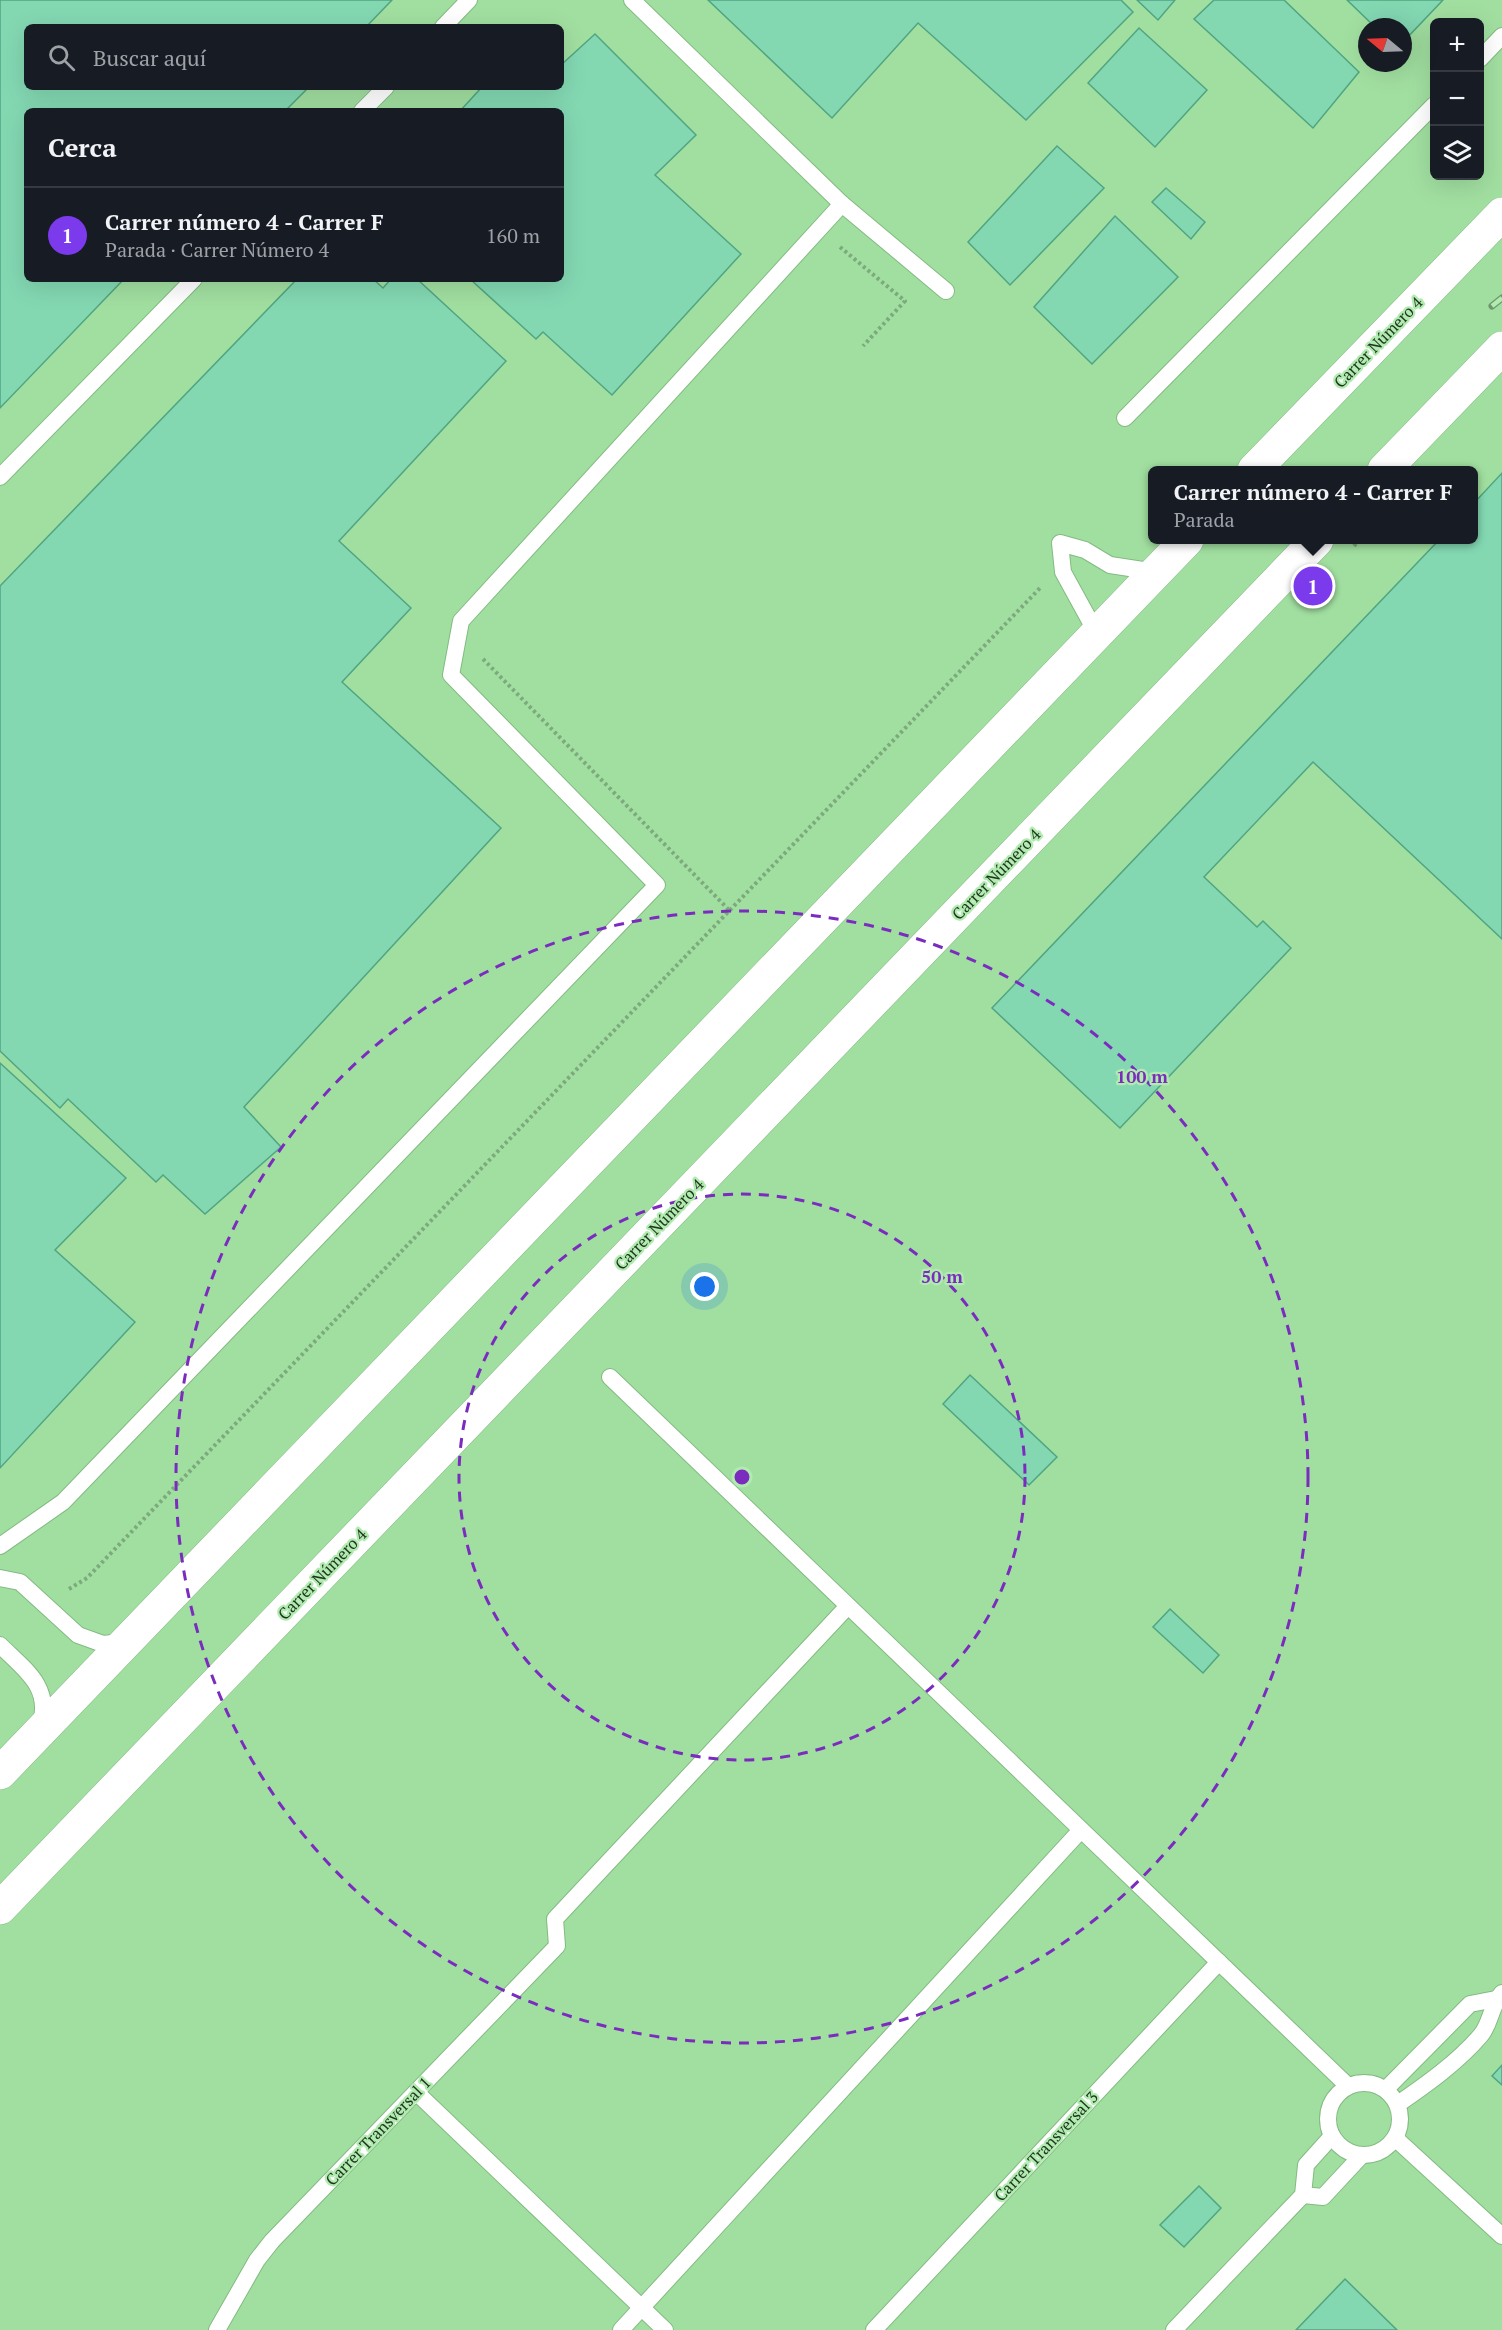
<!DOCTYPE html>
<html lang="es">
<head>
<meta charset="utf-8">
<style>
  body { margin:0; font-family:"PT Serif",serif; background:#242831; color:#f1f3f6 }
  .controls { position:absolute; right:18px; top:18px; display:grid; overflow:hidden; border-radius:9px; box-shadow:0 6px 24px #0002 }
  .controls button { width:54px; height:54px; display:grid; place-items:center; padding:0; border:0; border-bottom:2px solid #363941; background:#171b24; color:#f1f3f6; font:30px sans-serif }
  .compass { position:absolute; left:1358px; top:18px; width:54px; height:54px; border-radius:50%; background:#171b24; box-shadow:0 6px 24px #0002; rotate:289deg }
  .you { position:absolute; left:705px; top:1287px; width:21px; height:21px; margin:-15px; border:4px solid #fff; border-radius:50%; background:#1a73e8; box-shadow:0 0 0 9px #1a73e833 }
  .badge { display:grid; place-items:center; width:39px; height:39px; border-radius:50%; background:#7c3aed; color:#fff; font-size:20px; font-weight:700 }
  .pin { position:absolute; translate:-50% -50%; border:3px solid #fff; box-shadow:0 2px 6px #0006 }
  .popup { position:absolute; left:1148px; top:466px; width:330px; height:78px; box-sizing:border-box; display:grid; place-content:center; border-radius:9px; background:#171b24; filter:drop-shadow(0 2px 4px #0005); font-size:20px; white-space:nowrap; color:#9ea1a6 }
  .popup b { font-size:22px; color:#f1f3f6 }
  .popup::after { content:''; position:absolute; left:50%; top:100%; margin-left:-12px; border:12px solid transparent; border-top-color:#171b24 }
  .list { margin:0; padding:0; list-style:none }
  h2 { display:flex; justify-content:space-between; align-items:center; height:78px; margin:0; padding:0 24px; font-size:26px }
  h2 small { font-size:20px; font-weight:400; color:#9ea1a6 }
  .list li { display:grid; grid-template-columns:39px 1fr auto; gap:18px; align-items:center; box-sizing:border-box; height:96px; padding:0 24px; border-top:2px solid #363941 }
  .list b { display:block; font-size:22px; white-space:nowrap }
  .list p { margin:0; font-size:20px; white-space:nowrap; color:#9ea1a6 }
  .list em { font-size:20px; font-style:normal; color:#9ea1a6 }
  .icon { flex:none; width:33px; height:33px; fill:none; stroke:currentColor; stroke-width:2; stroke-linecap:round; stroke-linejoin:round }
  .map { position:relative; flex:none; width:1502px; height:2330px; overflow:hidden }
  .search { position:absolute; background:#171b24; box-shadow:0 6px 24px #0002; left:24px; top:24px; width:540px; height:66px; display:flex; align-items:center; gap:15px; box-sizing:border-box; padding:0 21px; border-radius:9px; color:#9ea1a6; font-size:22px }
  .panel { position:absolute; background:#171b24; box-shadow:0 6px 24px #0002; left:24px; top:108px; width:540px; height:174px; border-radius:9px }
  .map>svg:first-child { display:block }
  .built { fill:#a1dfa0; fill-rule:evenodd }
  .building { fill:#83d8b2; stroke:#50a582; stroke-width:1.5 }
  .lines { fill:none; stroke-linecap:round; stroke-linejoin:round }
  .service-casing { stroke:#83bb82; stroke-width:18 }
  .tertiary-casing { stroke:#83bb82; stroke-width:34 }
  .path { stroke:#7daa7d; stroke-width:4; stroke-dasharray:3 3; stroke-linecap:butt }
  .service { stroke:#fff; stroke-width:16 }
  .tertiary { stroke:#fff; stroke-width:33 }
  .rail-casing { stroke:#6e976d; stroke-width:7 }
  .rail { stroke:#b1ebb0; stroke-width:4.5; stroke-dasharray:14; stroke-linecap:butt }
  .ring { fill:none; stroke:#7b2cbf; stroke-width:3; stroke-dasharray:10 8 }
  .labels { text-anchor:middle; stroke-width:4.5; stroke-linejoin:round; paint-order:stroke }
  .street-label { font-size:16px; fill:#1e341e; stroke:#b1ebb0 }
  .centre { fill:#7b2cbf; stroke:#b1ebb0; stroke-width:3 }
  .ring-label { font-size:18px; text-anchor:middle; font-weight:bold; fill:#7b2cbf; stroke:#b1ebb0; stroke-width:4.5; stroke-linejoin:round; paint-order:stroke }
</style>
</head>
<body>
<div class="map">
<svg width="1502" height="2330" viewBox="0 0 1502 2330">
  <rect width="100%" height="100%" fill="#b1ebb0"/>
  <path class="built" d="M0 0H1502V2330H0ZM1434 22H1480V176H1434ZM27 27H561V87H27ZM1367 27H1403V63H1367ZM27 111H561V279H27ZM1152 470H1474V540H1152Z"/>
  <g class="building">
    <polygon points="0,0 392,0 366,27 27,27 27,87 309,87 285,111 27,111 27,279 124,279 0,408"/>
    <polygon points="708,0 1121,0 1133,12 1026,120 918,23 832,118"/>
    <polygon points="1137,0 1175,0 1158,20"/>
    <polygon points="1214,0 1284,0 1359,72 1313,128 1194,19"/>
    <polygon points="1347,0 1443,0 1403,42 1403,27 1375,27"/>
    <polygon points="1139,28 1207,90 1155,147 1088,83"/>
    <polygon points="595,34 696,135 655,175 741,254 612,395 543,332 536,339 470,279 561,279 561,111 460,111 482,87 561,87 561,65"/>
    <polygon points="1057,146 1104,188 1010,285 968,242"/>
    <polygon points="1166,188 1205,222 1191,239 1152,202"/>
    <polygon points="1115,216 1178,277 1092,364 1034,307"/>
    <polygon points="297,279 373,279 383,288 391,279 417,279 506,361 339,541 411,608 342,682 501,828 244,1107 281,1147 205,1214 163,1175 156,1182 68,1099 60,1108 0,1051 0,586"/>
    <polygon points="1502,473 1502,939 1313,762 1204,877 1257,927 1263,921 1291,948 1120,1128 992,1008 1439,540 1474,540 1474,503"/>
    <polygon points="0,1063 126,1178 55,1250 135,1322 0,1468"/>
    <polygon points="970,1375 1057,1457 1029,1485 943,1404"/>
    <polygon points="1170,1609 1219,1655 1203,1673 1153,1627"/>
    <polygon points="1502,2065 1502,2085 1492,2076"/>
    <polygon points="1199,2186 1221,2208 1184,2247 1160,2225"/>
    <polygon points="1345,2279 1397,2330 1296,2330"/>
  </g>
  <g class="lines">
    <defs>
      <g id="service">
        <polyline points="632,0 842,204 946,291"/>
        <polyline points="443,27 469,0"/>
        <polyline points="1480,59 1502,36"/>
        <polyline points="362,111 386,87"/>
        <polyline points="1125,418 1434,105"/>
        <polyline points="0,477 194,279"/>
        <polyline points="1097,634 1063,572 1060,543 1085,550 1110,565 1156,572"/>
        <polyline points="610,1377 1348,2086"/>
        <polyline points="0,1546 63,1502 657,885 451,675 461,621 842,204"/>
        <polyline points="0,1578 20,1582 78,1635 103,1644 123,1642"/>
        <path d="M0 1645C24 1669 51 1686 41 1723"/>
        <circle cx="1364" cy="2119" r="36"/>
        <polyline points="1386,2089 1470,2004 1496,1999"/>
        <polyline points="416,2092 665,2330"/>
        <path d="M1398 2104C1427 2084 1458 2062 1481 2035 1491 2023 1491 2005 1502 1993"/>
        <polyline points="1395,2138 1502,2236"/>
        <polyline points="1303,2195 1323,2197 1362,2155"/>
        <polyline points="217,2330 257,2260 272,2241 557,1946 555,1919 848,1606"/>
        <polyline points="621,2330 1081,1830"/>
        <polyline points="874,2330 1219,1962"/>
        <polyline points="1174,2330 1303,2195 1306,2165 1332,2136"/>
      </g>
      <g id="tertiary">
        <polyline points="1254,470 1502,214"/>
        <polyline points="1384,470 1502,348"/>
        <polyline points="0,1773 1187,540"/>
        <polyline points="0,1908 1317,540"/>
      </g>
    </defs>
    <use href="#service" class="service-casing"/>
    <use href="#tertiary" class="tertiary-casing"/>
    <g class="path">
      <polyline points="840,247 905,301 863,346"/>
      <polyline points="1354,546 1359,540"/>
      <polyline points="483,659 730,911"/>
      <polyline points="69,1589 87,1578 1041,587"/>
    </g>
    <use href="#service" class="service"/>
    <use href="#tertiary" class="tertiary"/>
    <defs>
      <polyline id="rail" points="1492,306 1502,298"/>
    </defs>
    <use href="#rail" class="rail-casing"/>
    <use href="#rail" class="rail"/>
  </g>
  <g class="ring">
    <circle cx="742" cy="1477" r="283"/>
    <circle cx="742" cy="1477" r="566"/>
  </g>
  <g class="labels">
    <g class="street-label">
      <text transform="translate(1378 342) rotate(-46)" y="6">Carrer Número 4</text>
      <text transform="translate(996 874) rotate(-46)" y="6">Carrer Número 4</text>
      <text transform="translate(659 1224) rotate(-46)" y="6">Carrer Número 4</text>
      <text transform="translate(322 1574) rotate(-46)" y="6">Carrer Número 4</text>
      <text transform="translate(378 2131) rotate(-46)" y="6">Carrer Transversal 1</text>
      <text transform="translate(1046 2146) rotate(-47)" y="6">Carrer Transversal 3</text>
    </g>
  </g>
  <circle cx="742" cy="1477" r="9" class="centre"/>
  <g class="ring-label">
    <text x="1142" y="1083">100 m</text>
    <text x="942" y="1283">50 m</text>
  </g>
</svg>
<div class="controls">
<button>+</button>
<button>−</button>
<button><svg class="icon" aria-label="layers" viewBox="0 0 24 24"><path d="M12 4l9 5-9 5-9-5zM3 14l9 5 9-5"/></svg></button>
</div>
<svg class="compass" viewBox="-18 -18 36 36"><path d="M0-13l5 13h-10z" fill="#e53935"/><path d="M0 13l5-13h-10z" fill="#9ea1a6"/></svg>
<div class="you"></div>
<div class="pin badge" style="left:1313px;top:586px">1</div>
<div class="popup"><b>Carrer número 4 - Carrer F</b>Parada</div>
<div class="search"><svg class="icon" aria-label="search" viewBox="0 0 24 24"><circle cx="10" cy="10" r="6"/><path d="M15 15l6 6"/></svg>Buscar aquí</div>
<section class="panel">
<h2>Cerca<small></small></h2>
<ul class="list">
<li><span class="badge">1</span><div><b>Carrer número 4 - Carrer F</b><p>Parada · Carrer Número 4</p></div><em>160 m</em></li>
</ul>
</section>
</div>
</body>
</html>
